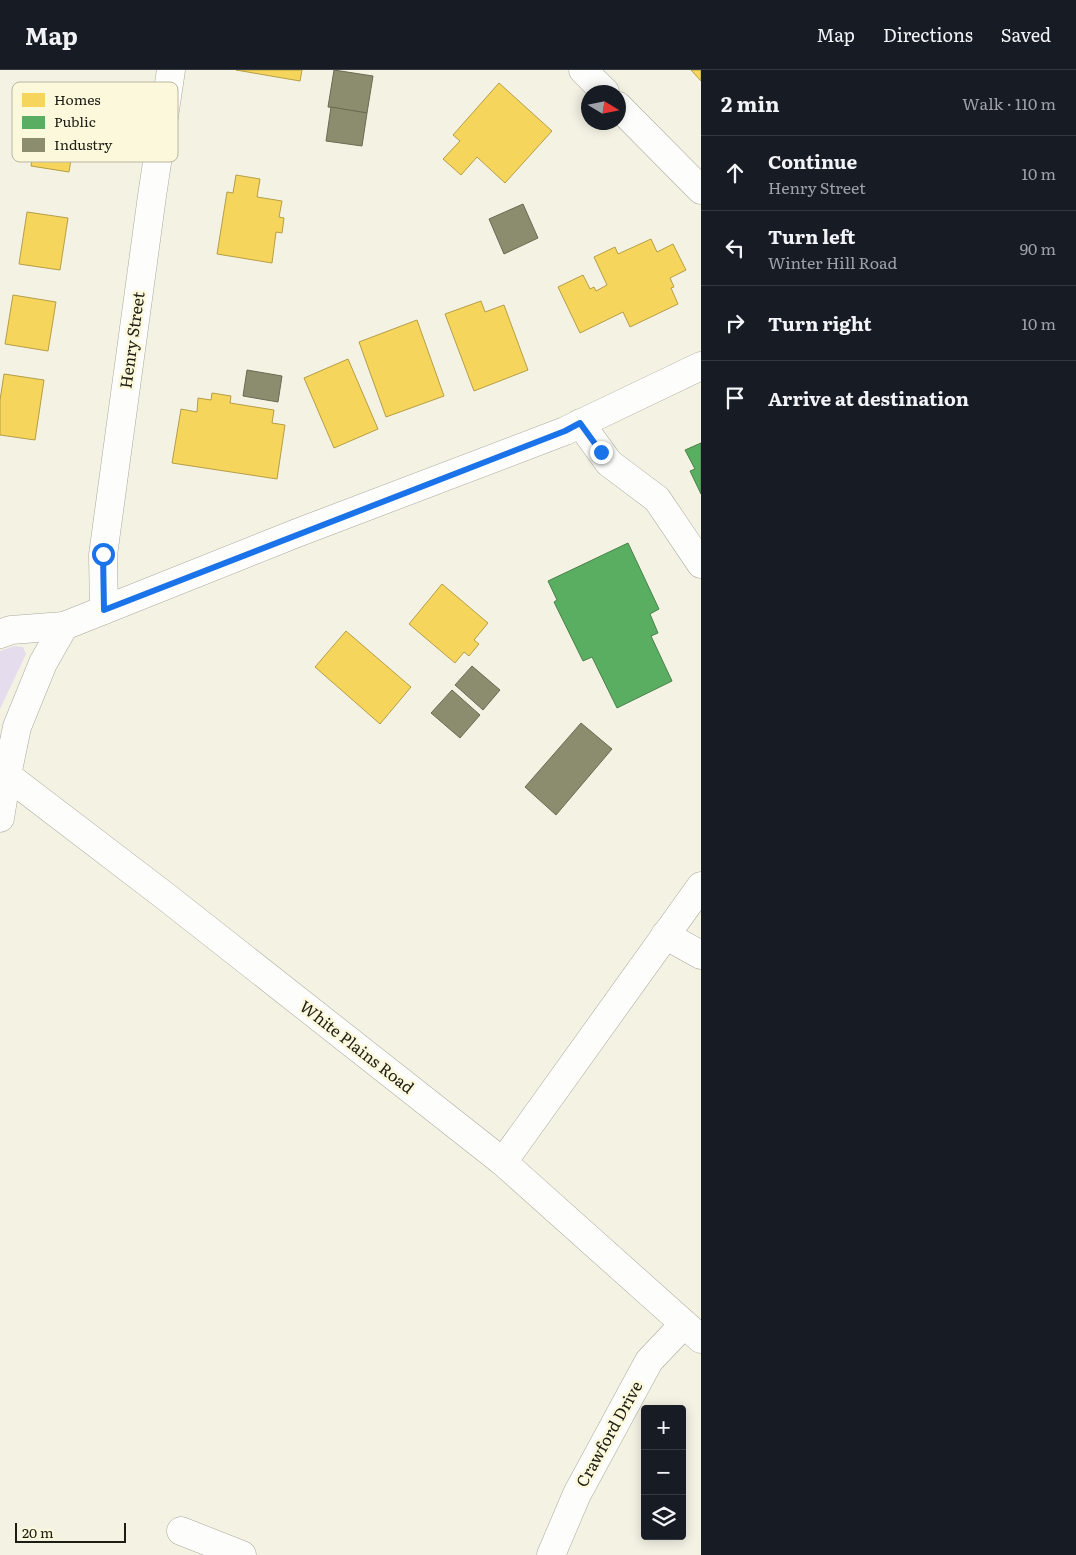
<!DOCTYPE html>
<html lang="en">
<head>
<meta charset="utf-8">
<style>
  body { margin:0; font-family:Literata,serif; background:#242831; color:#f1f3f6 }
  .controls { position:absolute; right:15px; bottom:15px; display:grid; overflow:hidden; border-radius:5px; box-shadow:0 2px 12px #0003 }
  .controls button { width:45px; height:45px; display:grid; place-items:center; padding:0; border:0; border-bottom:1px solid #363941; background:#171b24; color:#f1f3f6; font:25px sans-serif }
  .compass { position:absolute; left:581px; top:15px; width:45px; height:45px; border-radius:50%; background:#171b24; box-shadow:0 2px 12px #0003; rotate:100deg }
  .scale { position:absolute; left:15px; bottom:12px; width:111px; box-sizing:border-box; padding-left:5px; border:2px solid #1e1d13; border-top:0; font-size:14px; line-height:18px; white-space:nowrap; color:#1e1d13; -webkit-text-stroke:4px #fbf8dc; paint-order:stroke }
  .stop { position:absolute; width:15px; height:15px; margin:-11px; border:4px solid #1a73e8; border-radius:50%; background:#fff }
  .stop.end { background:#1a73e8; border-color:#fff; box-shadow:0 1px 5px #0008 }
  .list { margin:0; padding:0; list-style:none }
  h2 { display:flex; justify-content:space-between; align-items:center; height:65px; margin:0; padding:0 20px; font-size:21px }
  h2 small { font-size:16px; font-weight:400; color:#9ea1a6 }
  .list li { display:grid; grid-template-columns:32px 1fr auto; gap:15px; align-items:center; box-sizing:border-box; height:75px; padding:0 20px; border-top:1px solid #363941 }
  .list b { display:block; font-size:19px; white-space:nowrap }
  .list p { margin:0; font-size:16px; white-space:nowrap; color:#9ea1a6 }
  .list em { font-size:16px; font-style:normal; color:#9ea1a6 }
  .icon { flex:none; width:28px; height:28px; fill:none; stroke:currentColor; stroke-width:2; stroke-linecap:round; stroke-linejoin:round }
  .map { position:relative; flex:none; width:701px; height:1485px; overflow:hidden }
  header { display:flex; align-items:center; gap:30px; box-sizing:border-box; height:70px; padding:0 25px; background:#171b24; border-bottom:1px solid #363941 }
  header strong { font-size:24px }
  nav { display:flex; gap:28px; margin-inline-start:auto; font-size:18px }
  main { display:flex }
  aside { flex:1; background:#171b24 }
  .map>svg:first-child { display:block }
  .green { fill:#e5ddee }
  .homes { fill:#f6d55c; stroke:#b59e46 }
  .public { fill:#5aae61; stroke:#48824a }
  .industry { fill:#8c8c6e; stroke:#6b6b53 }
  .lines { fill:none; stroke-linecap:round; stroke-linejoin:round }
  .minor-casing { stroke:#aaa99d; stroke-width:29 }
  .major-casing { stroke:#aaa99d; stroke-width:29 }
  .minor { stroke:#fdfdfb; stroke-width:28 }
  .major { stroke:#fdfdfb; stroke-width:28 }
  .route { stroke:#1a73e8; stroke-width:6 }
  .labels { text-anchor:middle; stroke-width:5; stroke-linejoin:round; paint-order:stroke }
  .street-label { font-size:16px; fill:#1e1d13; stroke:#fbf8dc }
  .key { fill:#fbf8dc; stroke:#b9b6a0; stroke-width:1 }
  .key-label { font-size:14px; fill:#1e1d13 }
</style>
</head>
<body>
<header>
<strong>Map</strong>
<nav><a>Map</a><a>Directions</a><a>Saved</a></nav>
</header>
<main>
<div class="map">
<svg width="701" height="1485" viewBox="0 0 701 1485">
  <rect width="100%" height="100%" fill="#f4f2e3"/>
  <polygon class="green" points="14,576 23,577 26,584 0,639 0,581"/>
  <g class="homes">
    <polygon points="236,0 302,0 300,11"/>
    <polygon points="691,0 701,0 701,11"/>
    <polygon points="499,13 552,61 505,113 477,87 461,105 443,89 460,71 453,65"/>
    <polygon points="35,17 81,24 80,28 83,29 75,83 72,83 69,102 31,96 33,81 25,80"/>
    <polygon points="236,105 260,109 257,127 282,131 279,147 284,148 282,163 276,162 272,193 217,184 227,122 233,123"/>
    <polygon points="27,142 68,148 60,200 19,194"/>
    <polygon points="651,169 657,182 673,174 686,200 670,208 674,217 671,218 678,234 630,257 623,242 580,263 558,217 583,205 590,219 594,217 596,221 607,215 594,187 615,177 618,184"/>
    <polygon points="13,225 56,232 48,281 5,274"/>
    <polygon points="481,231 485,242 504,235 528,300 474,321 445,244"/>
    <polygon points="417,250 444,326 386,347 359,272"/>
    <polygon points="348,289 378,359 334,378 304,308"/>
    <polygon points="4,304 44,310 35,370 0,365 0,330"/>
    <polygon points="212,323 231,326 230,333 274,340 272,353 285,355 277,409 172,393 181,339 197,342 198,328 211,330"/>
    <polygon points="442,514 488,553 474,570 479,574 469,586 464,582 455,593 409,554"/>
    <polygon points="346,561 411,617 380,654 315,597"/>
  </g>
  <g class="public">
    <polygon points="701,373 701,424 690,401 695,399 685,380"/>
    <polygon points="628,473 659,539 650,544 658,563 651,566 672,611 617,638 592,587 583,591 554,532 557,530 548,511"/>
  </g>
  <g class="industry">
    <polygon points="334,0 373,6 367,43 328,37"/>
    <polygon points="331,37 367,43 362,76 326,71"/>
    <polygon points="523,134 538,168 504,184 489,149"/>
    <polygon points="247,300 282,306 278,332 243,326"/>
    <polygon points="472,596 500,620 483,640 455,615"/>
    <polygon points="452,620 480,645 460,668 431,643"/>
    <polygon points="581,653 612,679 556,745 525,717"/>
  </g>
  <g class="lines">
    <defs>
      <g id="minor">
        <polyline points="583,0 605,22"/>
        <polyline points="618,36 701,120"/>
        <polyline points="580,353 609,393 657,429 701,494"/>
        <polyline points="104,540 103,485 152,126 171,0"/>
        <polyline points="0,748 7,705"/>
        <polyline points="665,865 701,885"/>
        <polyline points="503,1092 701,816"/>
        <polyline points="181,1461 242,1485"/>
        <polyline points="551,1485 577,1424 649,1291 684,1254"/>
      </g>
      <g id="major">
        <polyline points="0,564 11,560 64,556 297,463 565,361 701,296"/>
        <polyline points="0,700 165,826 503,1092 701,1269"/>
        <polyline points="7,705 17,657 43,593 64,556"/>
      </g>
    </defs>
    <use href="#minor" class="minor-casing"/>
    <use href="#major" class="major-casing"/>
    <use href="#minor" class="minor"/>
    <use href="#major" class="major"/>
  </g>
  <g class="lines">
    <polyline class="route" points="103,484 104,540 565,361 580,353 601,382"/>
  </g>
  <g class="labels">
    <g class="street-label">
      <text transform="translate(132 270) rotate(-82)" y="6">Henry Street</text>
      <text transform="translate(357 977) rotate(38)" y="6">White Plains Road</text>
      <text transform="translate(609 1364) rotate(-61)" y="6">Crawford Drive</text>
    </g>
  </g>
  <rect x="12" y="12" width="166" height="80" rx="8" class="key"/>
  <rect x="22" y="23" width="23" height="14" fill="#f6d55c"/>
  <rect x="22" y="46" width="23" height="13" fill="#5aae61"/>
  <rect x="22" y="68" width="23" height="14" fill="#8c8c6e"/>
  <g class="key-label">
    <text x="54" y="35">Homes</text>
    <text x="54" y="57">Public</text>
    <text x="54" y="80">Industry</text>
  </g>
</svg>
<div class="controls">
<button>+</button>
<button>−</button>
<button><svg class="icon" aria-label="layers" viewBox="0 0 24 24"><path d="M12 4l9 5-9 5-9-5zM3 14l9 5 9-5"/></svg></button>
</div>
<svg class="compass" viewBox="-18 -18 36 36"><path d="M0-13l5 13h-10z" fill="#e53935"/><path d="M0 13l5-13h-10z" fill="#9ea1a6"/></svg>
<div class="scale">20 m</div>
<div class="stop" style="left:103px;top:484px"></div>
<div class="stop end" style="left:601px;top:382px"></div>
</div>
<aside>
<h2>2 min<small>Walk · 110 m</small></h2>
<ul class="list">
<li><svg class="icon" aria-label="ahead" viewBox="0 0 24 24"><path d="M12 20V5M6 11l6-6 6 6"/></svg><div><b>Continue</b><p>Henry Street</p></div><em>10 m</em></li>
<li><svg class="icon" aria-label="left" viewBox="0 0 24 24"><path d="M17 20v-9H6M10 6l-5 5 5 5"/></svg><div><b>Turn left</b><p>Winter Hill Road</p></div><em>90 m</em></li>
<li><svg class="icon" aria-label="right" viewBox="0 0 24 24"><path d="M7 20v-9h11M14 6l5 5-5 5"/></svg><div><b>Turn right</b></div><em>10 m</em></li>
<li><svg class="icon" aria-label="arrive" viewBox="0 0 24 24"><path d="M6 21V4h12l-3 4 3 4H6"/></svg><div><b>Arrive at destination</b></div></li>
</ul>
</aside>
</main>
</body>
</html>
